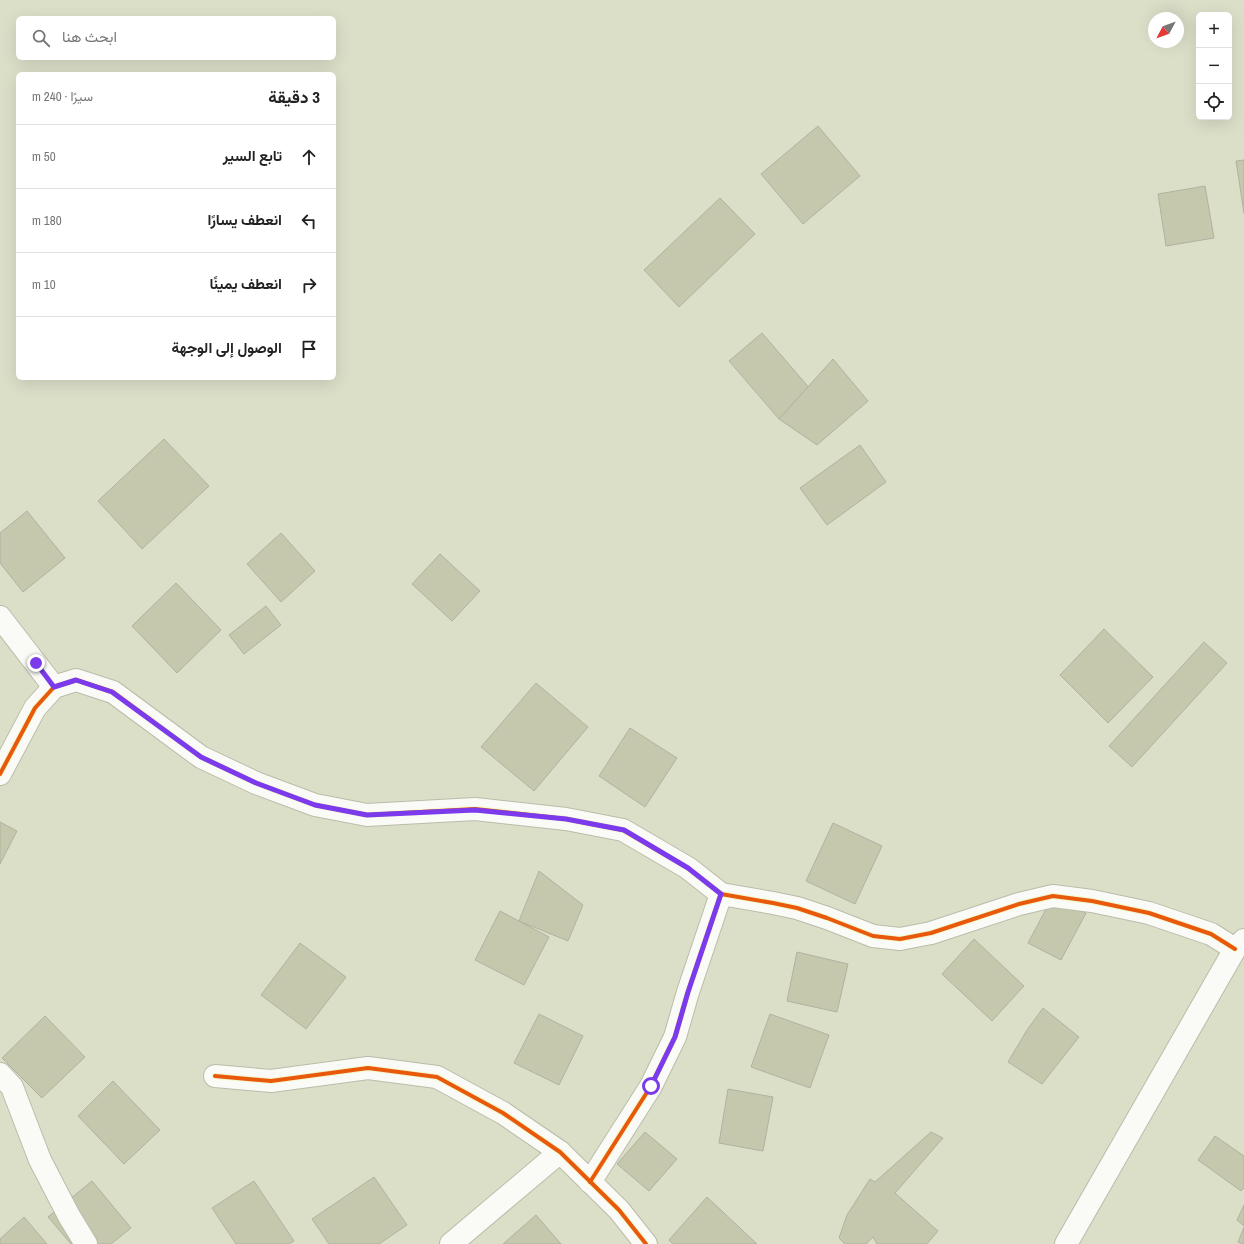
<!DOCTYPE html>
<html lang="ar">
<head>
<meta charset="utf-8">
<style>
  body { margin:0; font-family:"Archivo Narrow",Vazirmatn,sans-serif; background:#f6f6f6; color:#222; direction:rtl }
  .controls { position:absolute; right:12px; top:12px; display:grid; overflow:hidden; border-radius:6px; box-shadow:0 4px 16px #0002 }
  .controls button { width:36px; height:36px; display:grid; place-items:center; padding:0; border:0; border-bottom:1px solid #e0e0e0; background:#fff; color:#222; font:20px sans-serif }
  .compass { position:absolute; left:1148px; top:12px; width:36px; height:36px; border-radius:50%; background:#fff; box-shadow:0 4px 16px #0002; rotate:229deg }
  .stop { position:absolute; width:12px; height:12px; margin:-9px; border:3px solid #7c3aed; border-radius:50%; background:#fff }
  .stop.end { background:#7c3aed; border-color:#fff; box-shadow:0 1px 4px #0008 }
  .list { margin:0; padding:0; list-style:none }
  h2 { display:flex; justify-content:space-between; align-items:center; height:52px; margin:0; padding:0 16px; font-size:17px }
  h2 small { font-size:13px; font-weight:400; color:#767676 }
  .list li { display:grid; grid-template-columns:26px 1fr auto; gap:12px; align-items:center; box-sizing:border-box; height:64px; padding:0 16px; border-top:1px solid #e0e0e0 }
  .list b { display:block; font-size:15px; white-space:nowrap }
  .list em { font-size:13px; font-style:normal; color:#767676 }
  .icon { flex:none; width:22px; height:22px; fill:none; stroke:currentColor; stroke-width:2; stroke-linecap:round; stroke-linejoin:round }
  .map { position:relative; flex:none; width:1244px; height:1244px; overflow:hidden; direction:ltr }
  .search { position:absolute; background:#fff; box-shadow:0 4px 16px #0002; left:16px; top:16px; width:320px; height:44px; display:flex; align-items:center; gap:10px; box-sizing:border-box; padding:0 14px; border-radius:6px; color:#767676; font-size:15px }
  .panel { position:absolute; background:#fff; box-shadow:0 4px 16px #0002; left:16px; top:72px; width:320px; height:308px; border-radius:6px; direction:rtl }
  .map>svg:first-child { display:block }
  .building { fill:#c5c8ac; stroke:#b0b2a0 }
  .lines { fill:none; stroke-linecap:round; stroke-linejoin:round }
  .street-casing { stroke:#babca9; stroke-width:24 }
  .street { stroke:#fafaf7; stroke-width:22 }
  .cycleway-casing { stroke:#f1f7ca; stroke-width:6 }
  .cycleway { stroke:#e8590c; stroke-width:4 }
  .route { stroke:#7c3aed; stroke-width:5 }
</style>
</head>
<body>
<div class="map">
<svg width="1244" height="1244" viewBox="0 0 1244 1244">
  <rect width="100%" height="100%" fill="#dcdfc8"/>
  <g class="building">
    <polygon points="818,126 860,176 803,224 761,174"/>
    <polygon points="1244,160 1244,213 1236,161"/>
    <polygon points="1205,186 1214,238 1166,246 1158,194"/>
    <polygon points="720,198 755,234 679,307 644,270"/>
    <polygon points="762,333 812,391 779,419 729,361"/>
    <polygon points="833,359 868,401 817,445 779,419"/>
    <polygon points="164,439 209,486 142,549 98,501"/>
    <polygon points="860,445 886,482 827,525 800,488"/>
    <polygon points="27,511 65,558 23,592 0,563 0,533"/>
    <polygon points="281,533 315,571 281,602 247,564"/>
    <polygon points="440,554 480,591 452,621 412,584"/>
    <polygon points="176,583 221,630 177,673 132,626"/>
    <polygon points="266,606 281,625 244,654 229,635"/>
    <polygon points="1104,629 1153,677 1108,723 1060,675"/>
    <polygon points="1204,642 1227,663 1132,767 1109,746"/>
    <polygon points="536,683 588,727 534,791 481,747"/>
    <polygon points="630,728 677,758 645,807 599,776"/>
    <polygon points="0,822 17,831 0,864"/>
    <polygon points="833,823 882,846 855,904 806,881"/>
    <polygon points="539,871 583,905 568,941 519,921"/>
    <polygon points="1053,896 1086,913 1061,960 1028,943"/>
    <polygon points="500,911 549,937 524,985 475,960"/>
    <polygon points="974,939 1024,986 992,1021 942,974"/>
    <polygon points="300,943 346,977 306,1029 261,995"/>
    <polygon points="797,952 848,964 837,1012 787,1001"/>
    <polygon points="1043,1008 1079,1037 1042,1084 1008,1062 1027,1030"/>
    <polygon points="539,1014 583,1036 559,1085 514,1063"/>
    <polygon points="770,1014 829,1035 810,1088 751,1067"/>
    <polygon points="45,1016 85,1057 42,1098 2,1058"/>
    <polygon points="113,1081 160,1130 124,1164 78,1116"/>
    <polygon points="728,1089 773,1097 763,1151 719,1143"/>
    <polygon points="645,1132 677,1159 649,1191 617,1164"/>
    <polygon points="931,1132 943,1138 895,1193 938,1231 927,1244 877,1244 873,1237 866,1244 845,1244 839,1238 847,1215 870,1179 875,1182"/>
    <polygon points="1215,1136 1244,1156 1244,1188 1241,1191 1198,1160"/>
    <polygon points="374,1177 407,1225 379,1244 329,1244 312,1219"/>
    <polygon points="92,1181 131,1228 111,1244 71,1244 48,1217"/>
    <polygon points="254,1181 294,1241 289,1244 236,1244 212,1208"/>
    <polygon points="707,1197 757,1244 673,1244 669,1240"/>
    <polygon points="1244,1205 1244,1226 1237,1220"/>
    <polygon points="536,1215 561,1244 503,1244"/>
    <polygon points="24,1217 47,1244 0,1244 0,1239"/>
    <polygon points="1244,1227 1244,1244 1242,1244 1238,1242"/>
  </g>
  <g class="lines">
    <defs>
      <g id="street">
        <polyline points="0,617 54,687"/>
        <polyline points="0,774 35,708 54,687 76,680 113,692 201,757 256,783 315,805 367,815 475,809 566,819 623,830 688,868 721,894"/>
        <polyline points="0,1074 12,1087 40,1160 69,1216 86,1244"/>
        <polyline points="215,1076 271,1081 368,1068 437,1077 503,1113 560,1152 619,1210 646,1244"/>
        <polyline points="590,1182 651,1086 675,1037 688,992 721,894 773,903 797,908 827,918 873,936 900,939 931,933 1019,904 1053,896 1092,901 1149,913 1211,934 1235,949"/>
        <polyline points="451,1244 560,1152"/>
        <polyline points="1066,1244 1235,949 1244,940"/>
      </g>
    </defs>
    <use href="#street" class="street-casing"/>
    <use href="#street" class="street"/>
    <defs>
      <g id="cycleway">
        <polyline points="0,774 35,708 54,687 76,680 113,692 201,757 256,783 315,805 367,815 475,809 566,819 623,830 688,868 721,894"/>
        <polyline points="215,1076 271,1081 368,1068 437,1077 503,1113 560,1152 619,1210 646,1244"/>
        <polyline points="590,1182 651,1086 675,1037 688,992 721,894 773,903 797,908 827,918 873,936 900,939 931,933 1019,904 1053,896 1092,901 1149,913 1211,934 1235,949"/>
      </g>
    </defs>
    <use href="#cycleway" class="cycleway-casing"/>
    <use href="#cycleway" class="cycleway"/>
  </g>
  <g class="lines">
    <polyline class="route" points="36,663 54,687 76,680 112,692 201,757 256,783 315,805 367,815 475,810 566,819 624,830 688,868 721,894 688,992 675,1037 651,1086"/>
  </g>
</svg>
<div class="controls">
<button>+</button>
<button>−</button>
<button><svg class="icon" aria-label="locate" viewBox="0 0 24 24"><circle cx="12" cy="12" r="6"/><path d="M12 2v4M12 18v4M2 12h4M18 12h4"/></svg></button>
</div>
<svg class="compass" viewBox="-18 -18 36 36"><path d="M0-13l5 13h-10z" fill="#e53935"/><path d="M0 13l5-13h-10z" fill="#767676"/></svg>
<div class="stop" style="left:651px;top:1086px"></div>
<div class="stop end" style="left:36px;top:663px"></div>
<div class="search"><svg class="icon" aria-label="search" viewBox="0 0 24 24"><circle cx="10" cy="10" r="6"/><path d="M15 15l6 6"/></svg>ابحث هنا</div>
<section class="panel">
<h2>3 دقيقة<small>سيرًا · 240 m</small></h2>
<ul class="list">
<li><svg class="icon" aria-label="ahead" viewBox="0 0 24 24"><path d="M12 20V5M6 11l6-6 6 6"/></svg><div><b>تابع السير</b></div><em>50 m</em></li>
<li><svg class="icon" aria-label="left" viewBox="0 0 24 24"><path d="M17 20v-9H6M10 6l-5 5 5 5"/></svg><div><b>انعطف يسارًا</b></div><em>180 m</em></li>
<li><svg class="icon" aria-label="right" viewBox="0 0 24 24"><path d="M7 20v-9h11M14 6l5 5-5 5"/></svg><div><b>انعطف يمينًا</b></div><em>10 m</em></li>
<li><svg class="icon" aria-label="arrive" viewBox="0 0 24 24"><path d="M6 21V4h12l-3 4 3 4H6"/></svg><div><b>الوصول إلى الوجهة</b></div></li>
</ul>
</section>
</div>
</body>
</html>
